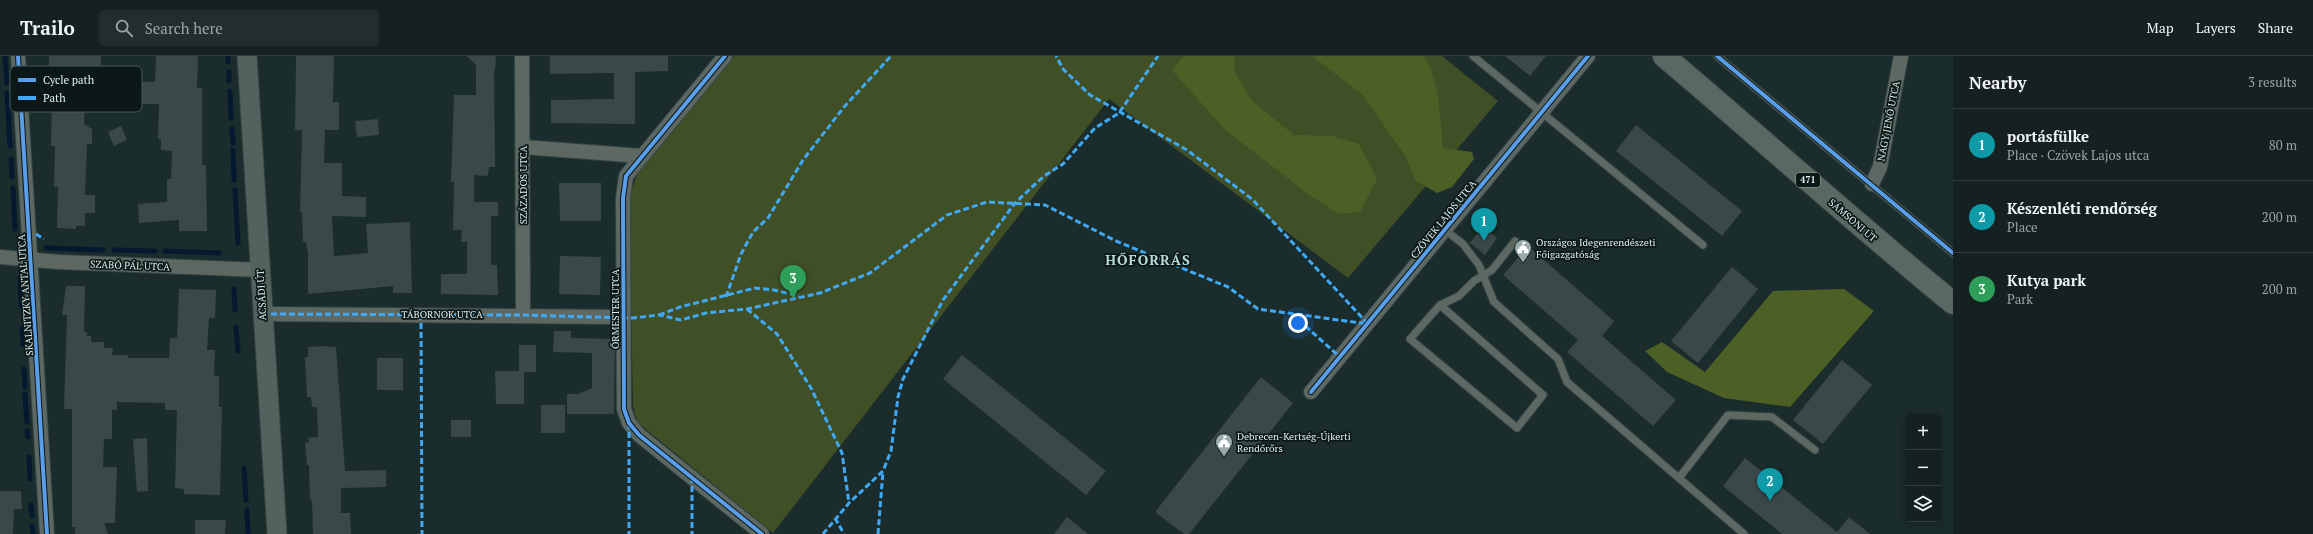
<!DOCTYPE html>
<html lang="en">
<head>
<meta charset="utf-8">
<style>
  body { margin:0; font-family:"PT Serif",serif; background:#212e2d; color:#f1f3f6 }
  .controls { position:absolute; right:12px; bottom:12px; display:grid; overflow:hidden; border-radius:6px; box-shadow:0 2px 10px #0003 }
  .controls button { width:36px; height:36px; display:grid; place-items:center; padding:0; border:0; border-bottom:1px solid #333e3e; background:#142120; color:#f1f3f6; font:20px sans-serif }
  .you { position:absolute; left:1298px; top:267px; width:14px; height:14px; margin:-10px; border:3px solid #fff; border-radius:50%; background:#1a73e8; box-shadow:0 0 0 6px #1a73e833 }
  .badge { display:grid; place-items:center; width:26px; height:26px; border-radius:50%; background:#1a73e8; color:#fff; font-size:13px; font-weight:700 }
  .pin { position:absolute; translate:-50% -33px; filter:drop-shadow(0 1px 2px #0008) }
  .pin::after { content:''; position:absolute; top:21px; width:14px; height:12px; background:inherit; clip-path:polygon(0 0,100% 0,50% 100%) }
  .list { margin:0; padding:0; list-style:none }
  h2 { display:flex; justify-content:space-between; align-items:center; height:52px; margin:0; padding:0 16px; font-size:17px }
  h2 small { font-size:13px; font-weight:400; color:#9da3a5 }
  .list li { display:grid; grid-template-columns:26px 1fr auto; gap:12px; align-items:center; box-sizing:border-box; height:72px; padding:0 16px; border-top:1px solid #333e3e }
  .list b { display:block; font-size:15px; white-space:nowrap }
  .list p { margin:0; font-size:13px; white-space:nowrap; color:#9da3a5 }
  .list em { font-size:13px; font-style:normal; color:#9da3a5 }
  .icon { flex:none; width:22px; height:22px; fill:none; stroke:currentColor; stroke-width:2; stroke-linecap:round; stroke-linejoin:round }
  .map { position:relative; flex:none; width:1953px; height:478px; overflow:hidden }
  header { display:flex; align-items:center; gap:24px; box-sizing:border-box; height:56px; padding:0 20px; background:#142120; border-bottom:1px solid #333e3e }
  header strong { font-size:19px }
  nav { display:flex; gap:22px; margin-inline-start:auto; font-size:14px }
  .search { width:280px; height:36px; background:#212e2d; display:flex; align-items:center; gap:10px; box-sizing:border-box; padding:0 14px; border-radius:6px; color:#9da3a5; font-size:15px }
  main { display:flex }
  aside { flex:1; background:#142120 }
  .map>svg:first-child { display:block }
  .green { fill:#404f25 }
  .forest { fill:#4c6026 }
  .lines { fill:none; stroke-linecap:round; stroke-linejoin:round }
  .stream { stroke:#041930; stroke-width:5 }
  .building { fill:#3b4849 }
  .service-casing { stroke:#374645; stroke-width:9 }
  .minor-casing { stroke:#374645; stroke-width:16 }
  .secondary-casing { stroke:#374645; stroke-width:21 }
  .primary-casing { stroke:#374645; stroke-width:24 }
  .service { stroke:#5d6863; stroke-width:7 }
  .minor { stroke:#5d6863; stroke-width:14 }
  .secondary { stroke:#52625c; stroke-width:19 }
  .primary { stroke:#5a6862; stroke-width:22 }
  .quiet { stroke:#3fa9f5; stroke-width:3; stroke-dasharray:6 3; stroke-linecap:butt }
  .cycleway-casing { stroke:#0b1817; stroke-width:6 }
  .cycleway { stroke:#5a9eea; stroke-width:4 }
  .labels { text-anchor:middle; stroke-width:3.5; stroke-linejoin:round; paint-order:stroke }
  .shield { fill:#0b1817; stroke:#9fafae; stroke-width:1 }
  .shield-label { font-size:9px; font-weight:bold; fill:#def0ee }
  .street-label { font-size:10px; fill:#def0ee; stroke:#0b1817 }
  .poi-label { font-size:10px; fill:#def0ee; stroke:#0b1817; text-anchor:start }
  .district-label { font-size:14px; font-weight:bold; letter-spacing:1px; fill:#b6dad6; stroke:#0b1817 }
  .key { fill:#0b1817; stroke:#4a5958; stroke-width:1 }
  .key-label { font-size:11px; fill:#def0ee }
</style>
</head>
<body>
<header>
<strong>Trailo</strong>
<div class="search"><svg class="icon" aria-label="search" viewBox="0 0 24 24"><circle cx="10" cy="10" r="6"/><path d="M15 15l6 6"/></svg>Search here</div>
<nav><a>Map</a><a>Layers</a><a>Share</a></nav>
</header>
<main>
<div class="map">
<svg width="1953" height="478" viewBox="0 0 1953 478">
  <rect width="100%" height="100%" fill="#1a2c2b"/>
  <polygon class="green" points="734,0 1442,0 1498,45 1348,222 1109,43 773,477 637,366 633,350 629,140 639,114"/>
  <g class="forest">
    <polygon points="1184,0 1234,0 1235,17 1252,45 1294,79 1332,80 1359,88 1377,123 1360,156 1339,158 1311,140 1225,74 1172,14"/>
    <path d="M1312 0H1423C1440 21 1440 65 1443 92L1472 96 1474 103 1452 131 1437 137 1416 125 1406 101 1362 38Z"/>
    <polygon points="1844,233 1874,255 1790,351 1724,342 1667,316 1645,295 1662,286 1705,316 1773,235"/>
  </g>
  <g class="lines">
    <g class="stream">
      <polyline points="5,0 7,27"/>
      <polyline points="228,0 228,6"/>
      <polyline points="229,16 229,25"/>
      <polyline points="230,35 231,62"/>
      <polyline points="7,37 10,90"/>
      <polyline points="232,73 233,87"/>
      <polyline points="233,94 234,124"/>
      <polyline points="11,103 12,121"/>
      <polyline points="13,132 15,173"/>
      <polyline points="235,134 238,187"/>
      <polyline points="46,192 103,194"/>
      <polyline points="114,194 155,195"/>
      <polyline points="165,195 219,197"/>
      <polyline points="20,222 21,250"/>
      <polyline points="234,233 235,254"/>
      <polyline points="236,271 238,295"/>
      <polyline points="22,272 23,288"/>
      <polyline points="24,313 25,331"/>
      <polyline points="25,338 27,366"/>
      <polyline points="27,375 28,381"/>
      <polyline points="29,401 30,423"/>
      <polyline points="244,412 246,444"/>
      <polyline points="31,449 32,460"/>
      <polyline points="247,454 248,476"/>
      <polyline points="32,470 33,478"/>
    </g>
  </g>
  <g class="building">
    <polygon points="49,0 101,0 100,23 108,23 107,36 99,36 99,53 92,36 85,36 84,68 92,73 92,88 87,88 85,139 95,139 95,157 85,157 85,170 76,170 76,173 57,172 58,131 54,131 55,90 51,90 52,45 48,45"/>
    <polygon points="156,0 198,0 197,32 202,32 202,109 206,109 207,175 179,175 179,164 139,167 138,148 167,146 167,123 171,123 172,95 161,94 161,83 158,83 159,48 126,48 126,25 155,26"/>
    <polygon points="296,0 334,0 333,46 339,46 339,74 325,74 324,107 342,107 342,140 366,141 366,161 332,160 334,200 368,197 366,168 410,166 412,237 393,237 393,230 308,238 308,198 306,186 303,186 302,156 300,156 302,74 295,74"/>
    <polygon points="467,0 496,0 495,14 494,14 495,111 489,111 488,120 474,119 474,146 498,146 498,160 491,160 491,209 497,209 498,239 441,238 441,218 467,218 467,186 461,186 462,174 453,174 454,126 451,126 454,39 476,39 476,9"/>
    <polygon points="550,0 668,0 668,15 635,16 635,68 551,67 551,44 614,43 614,17 550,18"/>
    <polygon points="1505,0 1546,0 1530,20"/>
    <polygon points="378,63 379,79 357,81 355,65"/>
    <polygon points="1636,69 1742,155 1722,180 1616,95"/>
    <polygon points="121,70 127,84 114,90 108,76"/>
    <polygon points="559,127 601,127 601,165 560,165"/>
    <polygon points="1483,171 1497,182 1485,199 1470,187"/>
    <polygon points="1528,190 1614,265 1602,280 1676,344 1653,370 1567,296 1578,284 1503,219"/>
    <polygon points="560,200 601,201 600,239 559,238"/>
    <polygon points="1732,211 1758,233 1698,307 1671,285"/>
    <polygon points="66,230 85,230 84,276 87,276 87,280 91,280 91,286 104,286 104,292 113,292 112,299 128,299 128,302 169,302 170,282 177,282 179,233 216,234 215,262 209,262 207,294 215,294 214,320 219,320 219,351 222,351 220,439 184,438 184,433 175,432 177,354 165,354 165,347 117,346 117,354 112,354 112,383 104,383 103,411 117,411 115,467 104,467 108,478 75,478 75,471 72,471 72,353 64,353 67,259 62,259"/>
    <polygon points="554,275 571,275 571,282 615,283 614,358 567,358 567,338 578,338 592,332 592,297 553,296"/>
    <polygon points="519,289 536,289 536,316 524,316 524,348 496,348 495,315 519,315"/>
    <polygon points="322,290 336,291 345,415 386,414 386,431 341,432 341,457 350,457 351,478 313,478 312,444 310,445 309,409 307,409 305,387 309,386 308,382 318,381 317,351 312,351 311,341 307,341 305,301 308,301 308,291"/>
    <polygon points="962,299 1106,415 1086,439 943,323"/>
    <rect x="377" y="302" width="26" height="32"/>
    <polygon points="1842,304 1872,329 1823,388 1793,364"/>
    <polygon points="1261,321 1293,347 1189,478 1184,478 1155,456"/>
    <rect x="541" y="349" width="24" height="28"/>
    <rect x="451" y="364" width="20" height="17"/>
    <polygon points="147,382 148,435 137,436 133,383"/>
    <polygon points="1745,402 1837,476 1849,461 1870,478 1782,478 1723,430"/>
    <polygon points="0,435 21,435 22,453 14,453 13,478 0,478"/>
    <polygon points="1067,461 1088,478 1054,478"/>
    <polygon points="195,464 226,464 225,478 195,478"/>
  </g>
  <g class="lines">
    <defs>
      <g id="service">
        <polyline points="1473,0 1703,189"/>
        <polyline points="1717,0 1953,197"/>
        <polyline points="1444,173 1463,188 1479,209 1494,246 1558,303 1567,326 1744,478"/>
        <polyline points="1440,249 1543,339 1517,372 1410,283 1440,249 1459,240 1474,225 1492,214 1515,185"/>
        <polyline points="1679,422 1728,359 1772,361 1815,394"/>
      </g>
      <g id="minor">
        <polyline points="18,0 47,478"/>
        <polyline points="522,0 523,259"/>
        <polyline points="725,0 626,120 623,142 624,353 629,367 639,379 762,478"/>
        <polyline points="523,91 641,100"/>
        <polyline points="1872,128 1880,111 1901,0"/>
        <polyline points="0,201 59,206 260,214"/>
        <polyline points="262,258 623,261"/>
        <polyline points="1311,336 1588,0"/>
      </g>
      <polyline id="secondary" points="247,0 277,478"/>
      <path id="primary" d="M1664 0C1761 82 1855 167 1953 247"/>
    </defs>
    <use href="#service" class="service-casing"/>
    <use href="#minor" class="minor-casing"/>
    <use href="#secondary" class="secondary-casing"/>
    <use href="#primary" class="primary-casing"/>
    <use href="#service" class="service"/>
    <use href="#minor" class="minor"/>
    <use href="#secondary" class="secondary"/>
    <use href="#primary" class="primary"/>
    <g class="quiet">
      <polyline points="36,178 44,183"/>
      <polyline points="726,241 741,198 753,176 768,162 803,104 844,51 891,0"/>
      <polyline points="747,253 777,278 811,332 842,397 849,447"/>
      <polyline points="262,258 523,259 632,262 659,259 681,264 706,257 747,253 820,237 870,217 947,159 987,146 1045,149 1116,185 1228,231 1258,253 1368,268 1252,143 1187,94 1090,39 1063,13 1056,0"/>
      <polyline points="421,258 422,478"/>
      <polyline points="1292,258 1340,301"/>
      <polyline points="659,259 680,251 755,232 774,234 799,240"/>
      <polyline points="629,367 629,478"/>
      <polyline points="692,421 692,478"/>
      <polyline points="835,462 844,478"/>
      <polyline points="823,478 849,447 883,415 891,395 898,341 903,323 943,244 1015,147 1044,120 1063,108 1095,72 1119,57 1158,0"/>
      <polyline points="878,478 883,415"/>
    </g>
    <defs>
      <g id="cycleway">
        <polyline points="18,0 47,478"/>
        <polyline points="725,0 626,120 623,142 624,353 629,367 639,379 762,478"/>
        <polyline points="1717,0 1953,197"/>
        <polyline points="1311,336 1588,0"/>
      </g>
    </defs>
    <use href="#cycleway" class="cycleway-casing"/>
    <use href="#cycleway" class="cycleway"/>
  </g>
  <defs>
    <symbol id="civic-pin" viewBox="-11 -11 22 30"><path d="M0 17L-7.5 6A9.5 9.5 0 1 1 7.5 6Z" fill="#99abaa" stroke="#0b1817"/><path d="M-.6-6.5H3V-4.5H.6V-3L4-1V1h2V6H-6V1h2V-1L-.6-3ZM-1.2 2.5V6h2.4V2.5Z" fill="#fff"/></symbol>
  </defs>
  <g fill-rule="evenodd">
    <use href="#civic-pin" x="1513" y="182" width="20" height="27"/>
    <use href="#civic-pin" x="1214" y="376" width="20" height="27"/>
  </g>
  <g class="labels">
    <rect class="shield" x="1796" y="117" width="24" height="14" rx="3"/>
    <g class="shield-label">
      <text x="1808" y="127">471</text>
    </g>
    <g class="street-label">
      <text transform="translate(1888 65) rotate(-79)" y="4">NAGY JENŐ UTCA</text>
      <text transform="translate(523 129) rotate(-90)" y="4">SZÁZADOS UTCA</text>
      <text transform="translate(1443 163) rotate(-51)" y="4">CZÖVEK LAJOS UTCA</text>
      <text transform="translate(1853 164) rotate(41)" y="4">SÁMSONI ÚT</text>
      <text transform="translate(130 209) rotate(2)" y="4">SZABÓ PÁL UTCA</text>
      <text transform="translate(25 239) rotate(-94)" y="4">SKALNITZKY ANTAL UTCA</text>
      <text transform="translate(261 239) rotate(-93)" y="4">ACSÁDI ÚT</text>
      <text transform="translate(615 253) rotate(-90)" y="4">ŐRMESTER UTCA</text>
      <text x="442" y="262">TÁBORNOK UTCA</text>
    </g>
    <g class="poi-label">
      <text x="1536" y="190">Országos Idegenrendészeti<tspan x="1536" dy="12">Főigazgatóság</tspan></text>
      <text x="1237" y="384">Debrecen-Kertség-Újkerti<tspan x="1237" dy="12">Rendőrőrs</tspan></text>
    </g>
    <g class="district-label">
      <text x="1148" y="209">HŐFORRÁS</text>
    </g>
  </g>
  <rect x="10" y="10" width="132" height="46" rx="6" class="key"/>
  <rect x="18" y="22" width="18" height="4" fill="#5a9eea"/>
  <rect x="18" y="40" width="18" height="4" fill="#3fa9f5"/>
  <g class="key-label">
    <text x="43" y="28">Cycle path</text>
    <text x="43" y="46">Path</text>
  </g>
</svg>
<div class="controls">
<button>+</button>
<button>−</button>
<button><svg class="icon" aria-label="layers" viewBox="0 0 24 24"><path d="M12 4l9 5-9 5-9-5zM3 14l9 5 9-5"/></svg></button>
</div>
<div class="you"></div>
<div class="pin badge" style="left:1484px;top:185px;background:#0f9aa8">1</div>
<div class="pin badge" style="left:1770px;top:445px;background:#0f9aa8">2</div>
<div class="pin badge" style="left:793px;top:242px;background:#2e9e5b">3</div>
</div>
<aside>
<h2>Nearby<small>3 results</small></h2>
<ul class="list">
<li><span class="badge" style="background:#0f9aa8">1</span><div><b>portásfülke</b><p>Place · Czövek Lajos utca</p></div><em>80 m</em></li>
<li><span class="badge" style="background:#0f9aa8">2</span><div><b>Készenléti rendőrség</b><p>Place</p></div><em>200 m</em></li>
<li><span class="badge" style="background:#2e9e5b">3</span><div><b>Kutya park</b><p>Park</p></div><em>200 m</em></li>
</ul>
</aside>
</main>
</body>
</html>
